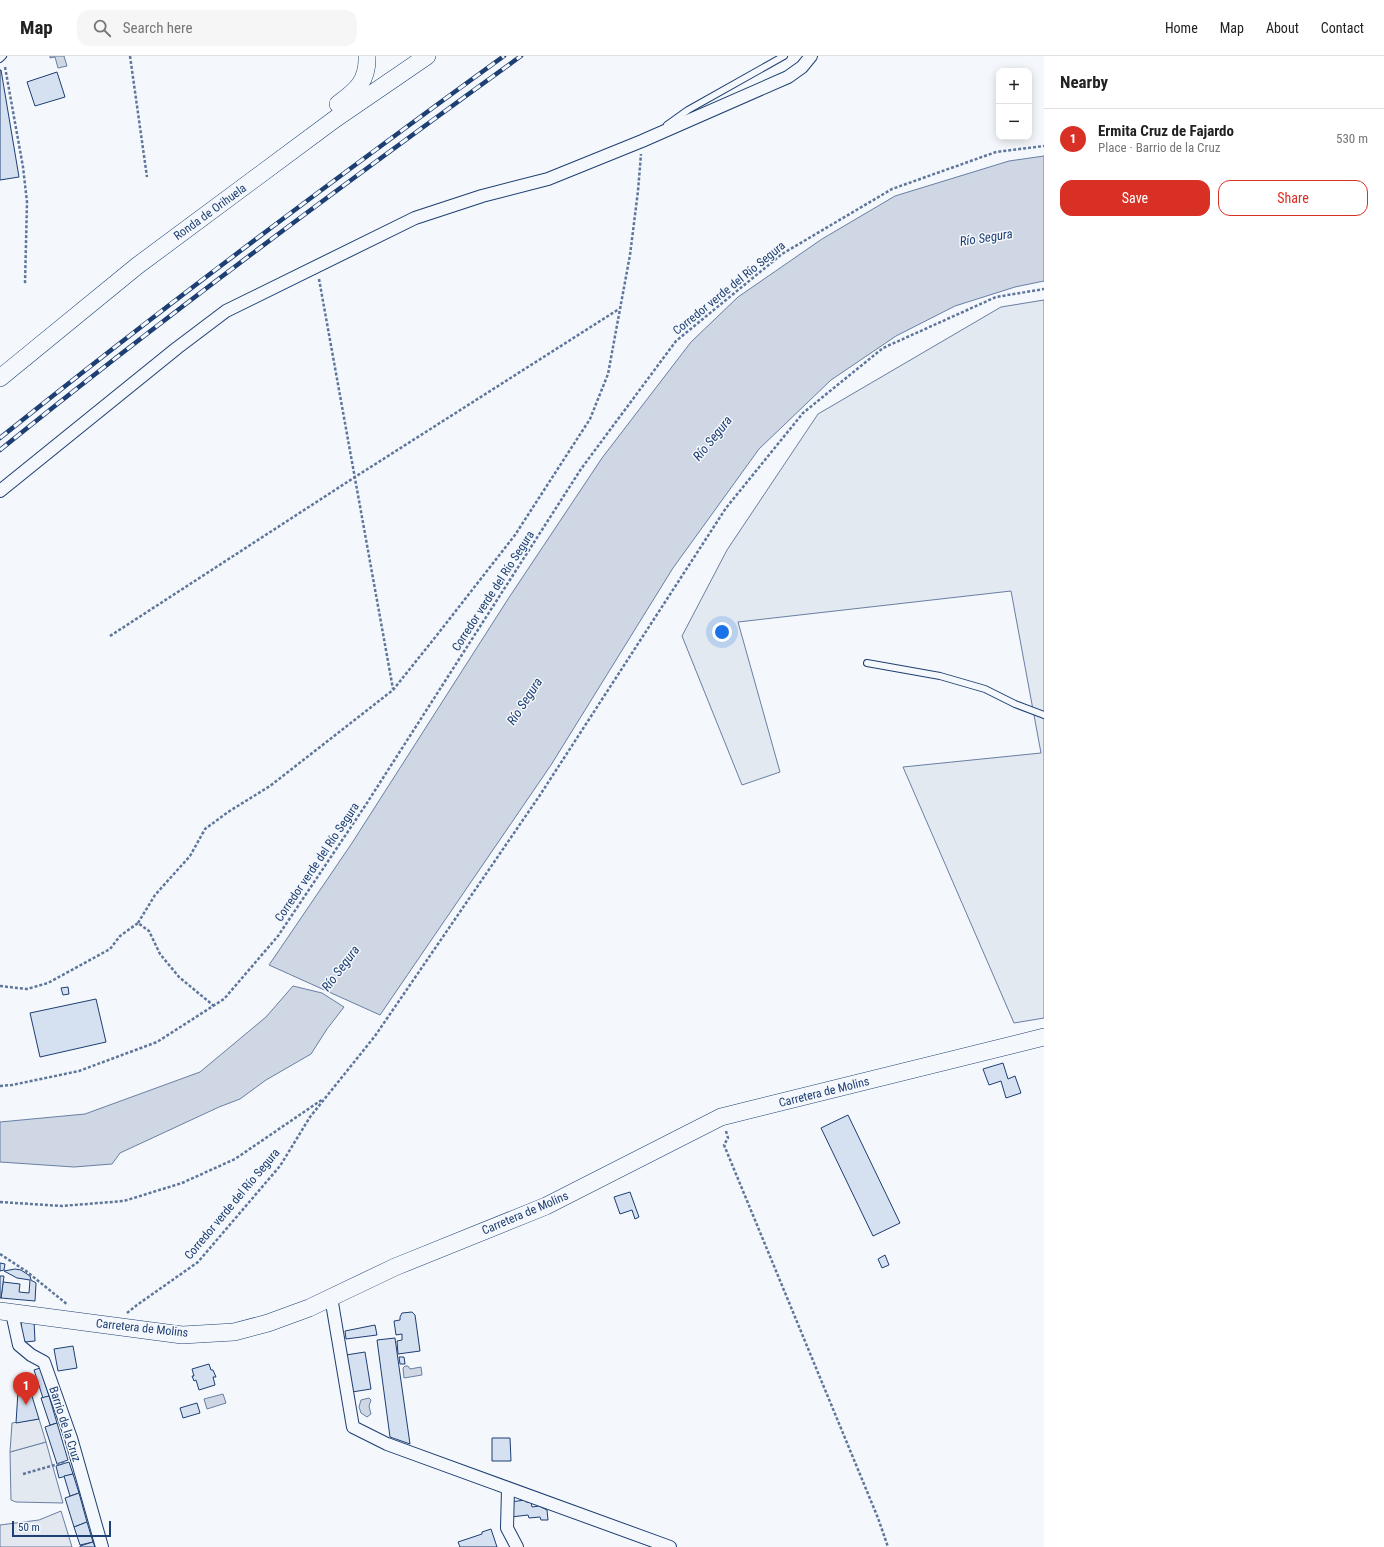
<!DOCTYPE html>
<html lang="en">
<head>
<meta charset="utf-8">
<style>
  body { margin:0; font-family:"Roboto Condensed",sans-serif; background:#f6f6f6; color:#222 }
  .controls { position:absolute; right:12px; top:12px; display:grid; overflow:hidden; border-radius:8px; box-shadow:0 2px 10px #0003 }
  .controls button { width:36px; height:36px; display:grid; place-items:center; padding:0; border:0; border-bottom:1px solid #e0e0e0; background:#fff; color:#222; font:20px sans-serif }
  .scale { position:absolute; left:12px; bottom:10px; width:99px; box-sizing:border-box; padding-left:4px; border:2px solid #1d3f73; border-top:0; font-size:11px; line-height:14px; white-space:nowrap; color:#1d3f73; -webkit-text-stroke:3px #f4f7fb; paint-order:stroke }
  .you { position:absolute; left:722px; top:576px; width:14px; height:14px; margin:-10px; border:3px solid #fff; border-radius:50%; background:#1a73e8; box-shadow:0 0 0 6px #1a73e833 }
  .badge { display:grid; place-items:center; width:26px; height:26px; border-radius:50%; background:#d93025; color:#fff; font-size:13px; font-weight:700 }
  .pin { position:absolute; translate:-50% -33px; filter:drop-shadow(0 1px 2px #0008) }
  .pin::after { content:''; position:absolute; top:21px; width:14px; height:12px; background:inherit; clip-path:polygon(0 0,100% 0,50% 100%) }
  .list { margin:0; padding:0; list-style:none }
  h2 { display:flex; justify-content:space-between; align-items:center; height:52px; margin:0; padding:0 16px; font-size:17px }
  h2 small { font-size:13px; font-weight:400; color:#767676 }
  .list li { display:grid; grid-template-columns:26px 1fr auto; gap:12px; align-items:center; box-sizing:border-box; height:60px; padding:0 16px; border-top:1px solid #e0e0e0 }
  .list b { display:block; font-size:15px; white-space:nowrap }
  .list p { margin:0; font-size:13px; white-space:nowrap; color:#767676 }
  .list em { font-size:13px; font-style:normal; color:#767676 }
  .actions { display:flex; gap:8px; padding:12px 16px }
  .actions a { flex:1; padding:9px 0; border:1px solid #d93025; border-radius:12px; text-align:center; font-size:14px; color:#d93025 }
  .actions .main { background:#d93025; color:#fff }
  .icon { flex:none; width:22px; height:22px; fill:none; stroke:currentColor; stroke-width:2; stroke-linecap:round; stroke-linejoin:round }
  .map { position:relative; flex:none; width:1044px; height:1491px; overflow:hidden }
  header { display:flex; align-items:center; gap:24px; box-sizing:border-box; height:56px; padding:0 20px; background:#fff; border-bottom:1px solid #e0e0e0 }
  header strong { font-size:19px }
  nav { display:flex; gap:22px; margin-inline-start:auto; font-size:14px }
  .search { width:280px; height:36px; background:#f6f6f6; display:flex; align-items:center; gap:10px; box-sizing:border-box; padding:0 14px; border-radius:12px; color:#767676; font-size:15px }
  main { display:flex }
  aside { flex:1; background:#fff }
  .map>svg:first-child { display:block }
  .green { fill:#e3e9f0; stroke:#687fa3 }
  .parking { fill:#e3e8f0; stroke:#687fa3 }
  .water { fill:#cfd7e4; stroke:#687fa3 }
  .building { fill:#d5e0f0; stroke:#1d3f73 }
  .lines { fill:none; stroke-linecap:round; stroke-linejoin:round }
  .lane-casing { stroke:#1d3f73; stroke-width:8 }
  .street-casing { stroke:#1d3f73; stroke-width:14 }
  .secondary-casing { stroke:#1d3f73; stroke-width:18 }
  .path { stroke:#5e769c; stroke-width:2.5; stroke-dasharray:3 2; stroke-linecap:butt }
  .lane { stroke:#f4f7fb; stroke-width:6 }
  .street { stroke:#f4f7fb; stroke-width:12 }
  .secondary { stroke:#f4f7fb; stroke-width:17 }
  .rail-casing { stroke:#1d3f73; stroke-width:4.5 }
  .rail { stroke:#f4f7fb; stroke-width:3; stroke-dasharray:9; stroke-linecap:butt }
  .labels { text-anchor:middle; stroke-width:3; stroke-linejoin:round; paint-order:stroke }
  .street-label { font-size:12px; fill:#1d3f73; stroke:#f4f7fb }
  .water-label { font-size:13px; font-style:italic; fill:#1d3f73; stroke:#f4f7fb }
</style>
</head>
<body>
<header>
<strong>Map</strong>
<div class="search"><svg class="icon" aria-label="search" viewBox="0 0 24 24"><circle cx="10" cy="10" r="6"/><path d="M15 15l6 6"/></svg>Search here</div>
<nav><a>Home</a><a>Map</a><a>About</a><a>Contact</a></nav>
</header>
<main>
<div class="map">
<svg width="1044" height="1491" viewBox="0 0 1044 1491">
  <rect width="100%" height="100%" fill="#f4f7fb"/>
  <g class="green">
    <polygon points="1044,244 1044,962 1014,967 903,711 1041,697 1011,535 738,566 780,716 742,729 682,580 727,494 818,358 1001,251"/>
    <polygon points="46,1386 63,1447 16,1446 11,1444 10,1396"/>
  </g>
  <g class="parking">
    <polygon points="39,1363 46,1386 10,1396 12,1367"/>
    <polygon points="61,1455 72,1491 0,1491 0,1469 39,1464"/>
  </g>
  <g class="water">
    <polygon points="50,0 64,0 67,10 58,12 55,1 50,2"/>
    <polygon points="1044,100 1044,225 1015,231 955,250 896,280 831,324 759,393 673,512 551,709 380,959 269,909 352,787 508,543 602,402 691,286 738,241 822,183 895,140 1009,105"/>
    <polygon points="293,930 322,937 344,951 327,973 311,998 266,1024 240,1043 219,1051 120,1097 112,1108 74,1111 0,1106 0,1066 85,1058 200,1016 266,961"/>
    <polygon points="405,1310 408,1310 410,1313 421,1311 422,1319 404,1322 403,1312"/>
    <polygon points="223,1338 226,1347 207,1353 204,1343"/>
    <polygon points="369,1342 371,1344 369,1350 371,1358 367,1361 361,1357 359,1351 361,1344"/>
  </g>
  <g class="building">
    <polygon points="0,14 1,14 19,121 0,124"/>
    <polygon points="57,16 65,41 35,50 27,26"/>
    <polygon points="68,931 69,938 63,939 61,932"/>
    <polygon points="96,943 106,986 40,1001 30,957"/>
    <polygon points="1003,1007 1008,1023 1015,1020 1021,1037 1006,1042 1001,1025 989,1029 983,1013"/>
    <polygon points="848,1059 900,1167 873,1180 821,1072"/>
    <polygon points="630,1136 639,1161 635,1163 632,1154 620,1158 614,1141"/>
    <polygon points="885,1199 889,1209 882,1212 878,1203"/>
    <polygon points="0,1207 5,1208 4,1214 0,1215"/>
    <polygon points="15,1213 21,1214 30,1220 31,1224 36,1227 35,1245 1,1242 3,1226 20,1228 19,1236 29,1237 30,1224 17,1222 4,1215"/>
    <polygon points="0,1220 4,1220 1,1242 0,1242"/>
    <polygon points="412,1256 415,1259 420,1295 398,1298 397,1285 402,1284 402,1278 396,1279 394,1265 400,1264 400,1261 402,1257"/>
    <polygon points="21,1265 34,1265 35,1285 25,1286 22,1281"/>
    <polygon points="375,1269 377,1279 346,1283 345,1275"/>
    <polygon points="395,1282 401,1325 410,1388 390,1381 377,1284"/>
    <polygon points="73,1290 77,1312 58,1315 54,1293"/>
    <polygon points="365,1296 371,1333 352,1336 346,1299"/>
    <polygon points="399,1301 404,1301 405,1308 400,1308"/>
    <polygon points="209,1308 211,1314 213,1314 216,1321 213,1321 215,1329 199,1334 196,1324 194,1325 192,1320 194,1320 192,1313"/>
    <polygon points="40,1312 49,1340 43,1342 34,1314"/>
    <polygon points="27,1324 39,1363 16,1367 18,1335 16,1327"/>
    <polygon points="49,1340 57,1367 50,1369 41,1342"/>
    <polygon points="197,1347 200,1357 183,1362 180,1352"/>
    <polygon points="57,1367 68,1404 57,1408 45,1371"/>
    <polygon points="492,1382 510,1382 511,1405 492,1405"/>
    <polygon points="69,1406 73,1418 59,1422 56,1410"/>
    <polygon points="73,1418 79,1437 70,1440 64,1420"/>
    <polygon points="79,1437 87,1466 74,1471 65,1442"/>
    <polygon points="526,1444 526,1446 531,1446 532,1451 539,1450 547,1454 548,1464 541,1464 540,1461 529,1462 528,1459 511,1461 509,1446"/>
    <polygon points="87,1466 93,1486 80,1489 74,1471"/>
    <polygon points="491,1473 497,1491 460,1491 458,1486 482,1478 482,1476"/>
    <polygon points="93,1486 95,1491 80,1491 80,1490"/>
  </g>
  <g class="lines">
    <defs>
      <g id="lane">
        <polyline points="0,3 3,0"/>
        <polyline points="667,69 688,54 784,0"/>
        <polyline points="867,607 940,620 985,633 1015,648 1044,659"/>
      </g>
      <g id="street">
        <polyline points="0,435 177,292 226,255 415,162 482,140 548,123 642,85 788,21 802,11 811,0"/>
        <polyline points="331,1241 353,1371 387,1388 670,1491"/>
        <polyline points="12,1257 19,1289 31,1299 44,1306 71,1382 102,1491"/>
        <polyline points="508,1433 507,1472 517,1491"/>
      </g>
      <g id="secondary">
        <path d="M338 48C357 34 368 25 367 0"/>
        <polyline points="0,322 137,210 335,63 427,0"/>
        <polyline points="0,1255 182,1279 234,1276 268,1267 309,1252 395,1211 546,1150 721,1061 1044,981"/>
      </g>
    </defs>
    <use href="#lane" class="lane-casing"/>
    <use href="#street" class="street-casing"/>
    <use href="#secondary" class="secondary-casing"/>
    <g class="path">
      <polyline points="130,0 147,121"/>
      <polyline points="5,11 23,111 27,146 25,228"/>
      <polyline points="319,223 393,633"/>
      <polyline points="110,580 355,421 619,253"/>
      <polyline points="138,867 155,839 190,800 205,773 228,756 270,730 393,634 437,579 515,479 590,363 608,318 630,199 638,135 641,98"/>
      <polyline points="0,930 27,933 48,927 110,893 120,880 138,867 149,875 160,898 179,921 214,950"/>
      <polyline points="0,1030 12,1029 79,1015 157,986 224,943 278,880 365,750 581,413 676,285 782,198 892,133 996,96 1044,90"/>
      <polyline points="726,1075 728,1082 724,1089 878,1462 888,1491"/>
      <polyline points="0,1146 62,1150 124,1145 182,1127 235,1103 323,1043"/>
      <polyline points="0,1198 26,1215 68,1249"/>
      <polyline points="127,1257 137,1249 198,1206 280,1110 310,1061 375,980 540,739 726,452 803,357 883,292 996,241 1044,233"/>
      <polyline points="23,1418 65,1406"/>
    </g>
    <use href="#lane" class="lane"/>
    <use href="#street" class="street"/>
    <use href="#secondary" class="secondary"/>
    <defs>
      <g id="rail">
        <path d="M0 382C164 250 333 124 504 0"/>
        <path d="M0 394C169 257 344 128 521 0"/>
      </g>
    </defs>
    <use href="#rail" class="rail-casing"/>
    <use href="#rail" class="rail"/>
  </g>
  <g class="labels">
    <g class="street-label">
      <text transform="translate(210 156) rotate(-36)" y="4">Ronda de Orihuela</text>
      <text transform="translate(729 232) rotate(-39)" y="4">Corredor verde del Río Segura</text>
      <text transform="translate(493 535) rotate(-57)" y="4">Corredor verde del Río Segura</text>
      <text transform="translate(317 806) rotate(-56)" y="4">Corredor verde del Río Segura</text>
      <text transform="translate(824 1036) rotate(-14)" y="4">Carretera de Molins</text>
      <text transform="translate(232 1148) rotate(-50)" y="4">Corredor verde del Río Segura</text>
      <text transform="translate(525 1157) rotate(-23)" y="4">Carretera de Molins</text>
      <text transform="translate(142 1272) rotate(6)" y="4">Carretera de Molins</text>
      <text transform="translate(65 1368) rotate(72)" y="4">Barrio de la Cruz</text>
    </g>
    <g class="water-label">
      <text transform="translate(986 181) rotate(-9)" y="5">Río Segura</text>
      <text transform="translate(712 382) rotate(-51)" y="5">Río Segura</text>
      <text transform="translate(524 645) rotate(-57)" y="5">Río Segura</text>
      <text transform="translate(340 912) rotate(-53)" y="5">Río Segura</text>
    </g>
  </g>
</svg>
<div class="controls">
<button>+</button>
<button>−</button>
</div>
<div class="scale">50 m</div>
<div class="you"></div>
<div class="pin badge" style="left:26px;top:1349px">1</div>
</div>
<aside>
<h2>Nearby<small></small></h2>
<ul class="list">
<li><span class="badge">1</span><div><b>Ermita Cruz de Fajardo</b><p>Place · Barrio de la Cruz</p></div><em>530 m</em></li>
</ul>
<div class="actions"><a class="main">Save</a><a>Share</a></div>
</aside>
</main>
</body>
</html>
